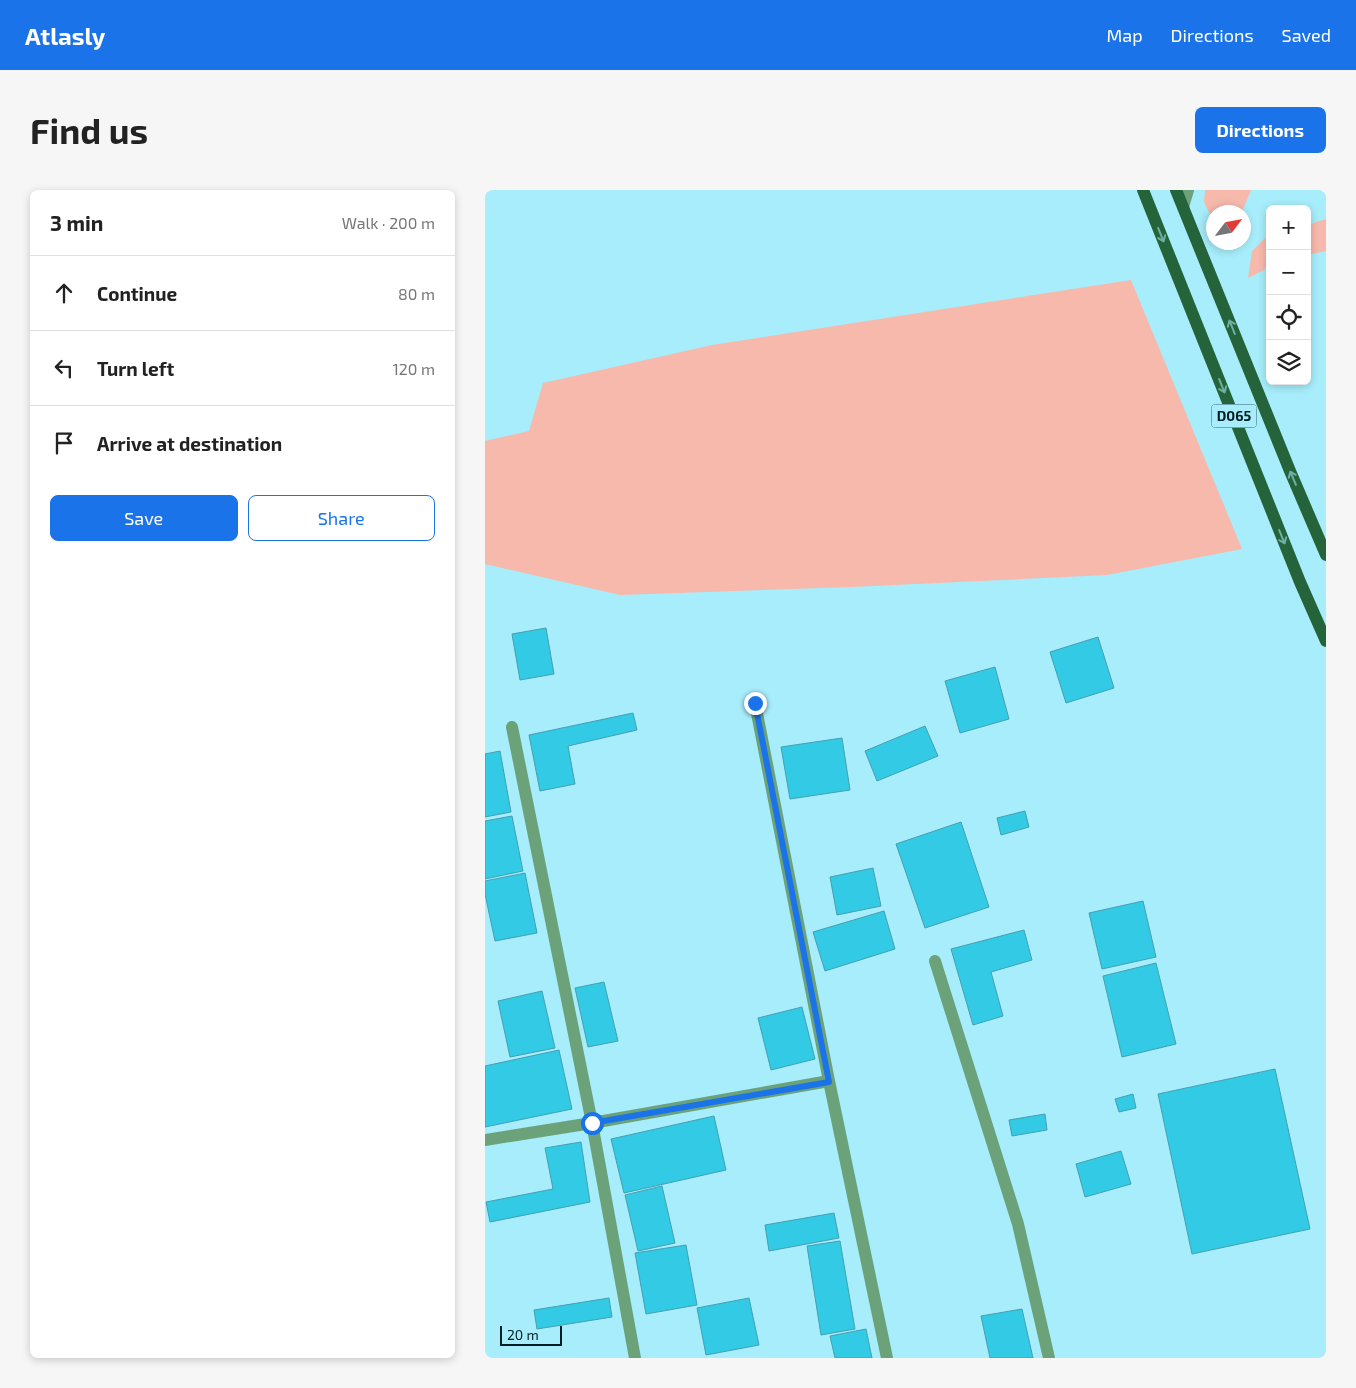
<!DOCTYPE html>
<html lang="en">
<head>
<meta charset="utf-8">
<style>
  body { margin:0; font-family:"Exo 2",sans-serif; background:#f6f6f6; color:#222 }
  .controls { position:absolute; right:15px; top:15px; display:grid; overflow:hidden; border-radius:8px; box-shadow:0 2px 8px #0003 }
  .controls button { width:45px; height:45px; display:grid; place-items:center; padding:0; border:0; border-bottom:1px solid #e0e0e0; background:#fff; color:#222; font:25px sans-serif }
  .compass { position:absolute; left:721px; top:15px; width:45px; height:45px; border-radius:50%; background:#fff; box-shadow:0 2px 8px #0003; rotate:58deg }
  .scale { position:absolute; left:15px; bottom:12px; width:62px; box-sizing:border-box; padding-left:5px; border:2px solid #011e23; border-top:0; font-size:14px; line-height:18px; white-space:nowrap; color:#011e23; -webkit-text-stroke:4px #a7edfb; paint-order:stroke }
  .stop { position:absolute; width:15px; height:15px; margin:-11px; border:4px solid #1a73e8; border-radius:50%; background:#fff }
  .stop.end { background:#1a73e8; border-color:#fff; box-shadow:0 1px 5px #0008 }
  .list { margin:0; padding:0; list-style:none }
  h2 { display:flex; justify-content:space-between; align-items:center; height:65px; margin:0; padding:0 20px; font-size:21px }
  h2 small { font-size:16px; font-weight:400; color:#767676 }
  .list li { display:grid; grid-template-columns:32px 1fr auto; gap:15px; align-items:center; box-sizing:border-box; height:75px; padding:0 20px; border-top:1px solid #e0e0e0 }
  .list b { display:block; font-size:19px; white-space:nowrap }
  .list em { font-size:16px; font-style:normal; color:#767676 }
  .actions { display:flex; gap:10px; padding:15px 20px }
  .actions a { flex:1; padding:11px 0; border:1px solid #1a73e8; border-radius:8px; text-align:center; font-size:18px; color:#1a73e8 }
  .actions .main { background:#1a73e8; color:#fff }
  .icon { flex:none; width:28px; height:28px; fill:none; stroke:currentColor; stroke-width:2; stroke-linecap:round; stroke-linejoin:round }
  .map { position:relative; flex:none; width:841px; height:1168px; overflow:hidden; border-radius:8px }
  header { display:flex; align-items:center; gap:30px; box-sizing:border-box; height:70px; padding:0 25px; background:#1a73e8; color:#fff }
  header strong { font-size:24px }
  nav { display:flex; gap:28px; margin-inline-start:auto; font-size:18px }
  .intro { display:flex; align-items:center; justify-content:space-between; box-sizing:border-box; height:120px; padding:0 30px }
  h1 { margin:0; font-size:35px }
  .button { padding:12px 22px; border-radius:8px; background:#1a73e8; color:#fff; font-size:18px; font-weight:700 }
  main { display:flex; gap:30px; padding:0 30px }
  aside { flex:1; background:#fff; border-radius:8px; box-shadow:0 2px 8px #0003 }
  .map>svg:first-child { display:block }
  .green { fill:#f7b9ac }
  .building { fill:#32cae4; stroke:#44a0b1 }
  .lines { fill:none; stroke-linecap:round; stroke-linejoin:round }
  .minor { stroke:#6ca27a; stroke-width:12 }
  .major { stroke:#25643a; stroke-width:12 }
  .oneway { stroke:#6cafa4 }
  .route { stroke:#1a73e8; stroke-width:6 }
  .labels { text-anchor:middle; stroke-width:4; stroke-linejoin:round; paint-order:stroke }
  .shield { fill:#a7edfb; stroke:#335c64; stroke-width:1 }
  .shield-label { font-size:14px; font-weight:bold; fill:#011e23 }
</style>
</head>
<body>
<header>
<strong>Atlasly</strong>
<nav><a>Map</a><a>Directions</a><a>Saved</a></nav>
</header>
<div class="intro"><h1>Find us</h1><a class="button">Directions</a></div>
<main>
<aside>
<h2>3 min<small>Walk · 200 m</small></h2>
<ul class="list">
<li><svg class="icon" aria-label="ahead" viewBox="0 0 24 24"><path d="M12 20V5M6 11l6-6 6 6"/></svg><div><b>Continue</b></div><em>80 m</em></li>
<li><svg class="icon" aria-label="left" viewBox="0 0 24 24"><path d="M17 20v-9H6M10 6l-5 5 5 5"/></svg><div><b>Turn left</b></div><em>120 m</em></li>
<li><svg class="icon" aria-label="arrive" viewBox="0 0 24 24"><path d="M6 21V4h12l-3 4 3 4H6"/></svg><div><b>Arrive at destination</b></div></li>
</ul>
<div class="actions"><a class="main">Save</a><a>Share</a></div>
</aside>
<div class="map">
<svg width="841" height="1168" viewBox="0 0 841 1168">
  <rect width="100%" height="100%" fill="#a7edfb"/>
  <g class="green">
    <polygon points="720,0 766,0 757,22 728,22 728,31 719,12"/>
    <polygon points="841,29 841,61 822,65 822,35"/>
    <polygon points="785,46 785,77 763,88 767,61 781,47"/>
    <polygon points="646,90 757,359 622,385 366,397 135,405 0,374 0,251 44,241 58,193 227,155"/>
  </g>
  <g class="building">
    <polygon points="61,438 69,484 35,490 27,444"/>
    <polygon points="613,447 629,498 581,513 565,462"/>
    <polygon points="510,477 524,529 475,543 460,491"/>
    <polygon points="148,523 152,540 83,556 90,594 55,601 44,545"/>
    <polygon points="440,536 453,566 392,591 380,561"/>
    <polygon points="357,548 365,600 305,609 296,557"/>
    <polygon points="15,561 26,622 0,627 0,564"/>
    <polygon points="540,621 544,637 516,645 512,628"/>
    <polygon points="27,626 38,681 0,689 0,631"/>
    <polygon points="476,632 504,717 440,738 411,654"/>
    <polygon points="388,678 396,716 352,725 345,687"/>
    <polygon points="40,683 52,743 10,751 0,704 0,691"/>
    <polygon points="658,711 671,767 617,779 604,723"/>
    <polygon points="399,721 410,759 340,781 328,742"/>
    <polygon points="539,740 547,770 506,782 518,826 488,835 466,759"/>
    <polygon points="671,773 691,854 637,867 618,786"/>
    <polygon points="119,792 133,851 103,857 90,798"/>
    <polygon points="57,801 70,858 25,867 13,811"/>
    <polygon points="317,817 330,869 286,880 273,828"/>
    <polygon points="74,860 87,919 0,937 0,876"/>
    <polygon points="790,879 825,1039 707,1064 673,904"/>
    <polygon points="648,904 651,918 634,922 630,909"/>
    <polygon points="560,924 562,940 527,946 524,930"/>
    <polygon points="229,926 241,980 139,1003 126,949"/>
    <polygon points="96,952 105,1012 5,1032 1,1012 68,999 60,958"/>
    <polygon points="636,961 646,994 600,1007 591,974"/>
    <polygon points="177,996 190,1053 153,1061 140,1005"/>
    <polygon points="349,1023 354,1048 284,1061 280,1035"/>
    <polygon points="355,1051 370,1139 336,1145 322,1056"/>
    <polygon points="201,1055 212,1115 161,1124 150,1063"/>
    <polygon points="124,1108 127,1127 52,1139 49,1120"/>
    <polygon points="264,1108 274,1155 221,1165 212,1118"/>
    <polygon points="537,1119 548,1168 505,1168 496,1126"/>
    <polygon points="381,1139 387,1168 350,1168 345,1146"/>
  </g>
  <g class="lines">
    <g class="minor">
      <polyline points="698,17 703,0"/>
      <polyline points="270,513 344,891 402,1168"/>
      <polyline points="27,537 107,933 150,1168"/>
      <polyline points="450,771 533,1034 564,1168"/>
      <polyline points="0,950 107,933 344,891"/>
    </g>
    <g class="major">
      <polyline points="658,0 815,392 841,451"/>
      <polyline points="691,0 805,281 841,365"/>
    </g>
  </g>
  <defs><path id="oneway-shaft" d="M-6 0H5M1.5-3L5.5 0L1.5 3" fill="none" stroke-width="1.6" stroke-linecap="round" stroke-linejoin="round" transform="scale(1.25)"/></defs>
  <g class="oneway">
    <use href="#oneway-shaft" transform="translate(676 45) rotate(68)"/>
    <use href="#oneway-shaft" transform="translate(747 137) rotate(-112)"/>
    <use href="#oneway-shaft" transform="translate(737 196) rotate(68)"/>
    <use href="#oneway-shaft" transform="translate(808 288) rotate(-113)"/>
    <use href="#oneway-shaft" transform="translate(797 347) rotate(68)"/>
  </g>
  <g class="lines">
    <polyline class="route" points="107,933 344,892 270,513"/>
  </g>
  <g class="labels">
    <rect class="shield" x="726.5" y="214.5" width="45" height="23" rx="4"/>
    <g class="shield-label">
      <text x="749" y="231">D065</text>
    </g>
  </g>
</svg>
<div class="controls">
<button>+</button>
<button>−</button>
<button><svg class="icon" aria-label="locate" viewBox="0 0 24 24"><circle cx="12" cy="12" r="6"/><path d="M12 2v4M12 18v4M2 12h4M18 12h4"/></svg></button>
<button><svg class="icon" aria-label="layers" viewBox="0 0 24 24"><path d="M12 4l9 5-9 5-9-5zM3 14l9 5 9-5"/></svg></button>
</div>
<svg class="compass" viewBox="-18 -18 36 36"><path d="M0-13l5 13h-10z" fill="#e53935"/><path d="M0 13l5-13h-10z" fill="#767676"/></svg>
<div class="scale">20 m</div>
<div class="stop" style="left:107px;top:933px"></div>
<div class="stop end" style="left:270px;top:513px"></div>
</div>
</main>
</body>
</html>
